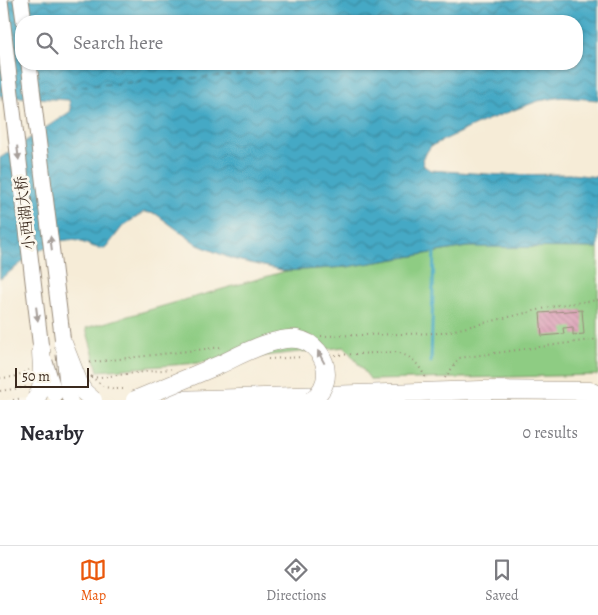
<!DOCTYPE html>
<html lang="en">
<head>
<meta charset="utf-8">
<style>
  body { margin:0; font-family:Alegreya,"Noto Serif SC",serif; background:#f2f2f3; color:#2b2b33 }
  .scale { position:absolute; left:15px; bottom:12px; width:74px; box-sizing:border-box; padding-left:5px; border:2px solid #3b2a1e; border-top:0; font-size:14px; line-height:18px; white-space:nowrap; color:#3b2a1e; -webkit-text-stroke:4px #fbf7ec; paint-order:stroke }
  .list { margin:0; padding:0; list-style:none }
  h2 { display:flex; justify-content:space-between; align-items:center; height:65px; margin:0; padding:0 20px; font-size:21px }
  h2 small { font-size:16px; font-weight:400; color:#7c7c81 }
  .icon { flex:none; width:28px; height:28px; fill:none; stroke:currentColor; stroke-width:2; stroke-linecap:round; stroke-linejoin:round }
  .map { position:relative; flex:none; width:598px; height:400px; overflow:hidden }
  .search { position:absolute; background:#fff; box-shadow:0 1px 4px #0004; left:15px; right:15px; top:15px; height:55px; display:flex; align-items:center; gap:12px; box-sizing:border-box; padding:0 18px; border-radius:20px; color:#7c7c81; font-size:19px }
  .sheet { height:145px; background:#fff }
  nav { display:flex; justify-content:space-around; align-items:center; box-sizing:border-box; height:70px; border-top:1px solid #e1e1e2; background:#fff; font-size:14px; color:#7c7c81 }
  nav a { display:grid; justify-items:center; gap:2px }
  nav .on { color:#ea580c }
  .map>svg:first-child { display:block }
  .park { fill:#8ecc83; stroke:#647b50 }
  .water { fill:url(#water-waves); stroke:#406a72; fill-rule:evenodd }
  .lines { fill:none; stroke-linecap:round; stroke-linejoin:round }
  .stream { stroke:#45a9c5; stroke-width:3 }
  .ferry { stroke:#3f5d61; stroke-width:1; stroke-dasharray:6 5; stroke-linecap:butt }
  .building { fill:url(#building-back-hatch) }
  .primary-casing { stroke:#988b7a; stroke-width:17 }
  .highway-casing { stroke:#988b7a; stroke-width:19 }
  .path { stroke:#988b7a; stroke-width:2; stroke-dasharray:1 4; stroke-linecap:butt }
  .primary { stroke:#fff; stroke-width:15 }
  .highway { stroke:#fff; stroke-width:18 }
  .primary-bridge-casing { stroke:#988b7a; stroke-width:17; stroke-linecap:butt }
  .highway-bridge-casing { stroke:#988b7a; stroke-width:19; stroke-linecap:butt }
  .path-bridge { stroke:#988b7a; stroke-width:2; stroke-dasharray:1 4; stroke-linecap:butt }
  .primary-bridge { stroke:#fff; stroke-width:15 }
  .highway-bridge { stroke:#fff; stroke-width:18 }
  .oneway { fill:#a79f9a }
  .labels { text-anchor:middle; stroke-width:5; stroke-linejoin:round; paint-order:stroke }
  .street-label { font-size:15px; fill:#3b2a1e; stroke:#fbf7ec }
</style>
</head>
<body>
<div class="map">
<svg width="598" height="400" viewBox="0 0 598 400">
  <defs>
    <pattern id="water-waves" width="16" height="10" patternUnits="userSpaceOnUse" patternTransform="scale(1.25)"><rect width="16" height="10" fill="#45a9c5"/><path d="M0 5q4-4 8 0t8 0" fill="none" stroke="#3b8a9f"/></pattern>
    <pattern id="building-back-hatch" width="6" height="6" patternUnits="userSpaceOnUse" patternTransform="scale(1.25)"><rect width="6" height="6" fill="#d893af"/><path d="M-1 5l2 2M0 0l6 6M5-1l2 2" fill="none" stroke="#b0788e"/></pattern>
  </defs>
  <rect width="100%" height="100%" fill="#fbf7ec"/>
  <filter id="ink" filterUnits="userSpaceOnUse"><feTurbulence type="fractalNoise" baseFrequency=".02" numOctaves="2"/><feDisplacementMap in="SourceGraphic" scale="10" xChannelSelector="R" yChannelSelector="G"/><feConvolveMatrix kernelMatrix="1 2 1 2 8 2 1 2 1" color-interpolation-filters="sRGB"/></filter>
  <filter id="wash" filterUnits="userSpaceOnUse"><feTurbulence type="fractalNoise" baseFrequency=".0096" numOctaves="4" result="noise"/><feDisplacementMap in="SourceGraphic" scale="20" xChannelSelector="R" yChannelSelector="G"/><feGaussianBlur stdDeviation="1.12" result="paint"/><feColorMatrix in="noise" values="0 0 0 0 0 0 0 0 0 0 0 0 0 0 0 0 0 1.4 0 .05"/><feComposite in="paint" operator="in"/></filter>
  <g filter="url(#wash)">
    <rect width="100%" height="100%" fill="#f6ecd7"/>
    <polygon class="park" points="486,246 598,248 598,375 371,380 345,347 198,363 98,371 86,328 286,271 347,267 467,247"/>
    <path class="water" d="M0 0H598V100L562 97 538 101 482 122 431 146 422 159 424 166 430 170 502 175 571 174 598 177V248L467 247 347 267 286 271 232 259 198 245 156 214 144 212 123 226 106 248C93 250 85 241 72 240 49 238 19 266 0 279V158L71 111 69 100 0 96ZM21 21H577V64H21Z"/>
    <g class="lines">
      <polyline class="stream" points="431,362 434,250"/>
      <g class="ferry">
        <polyline points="577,53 598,53"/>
        <polyline points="38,91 56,88 386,64"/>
        <polyline points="0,99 5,98"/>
      </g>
    </g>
    <g id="blocks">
      <polygon class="building" points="582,310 584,334 573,335 573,327 563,328 564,334 542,336 540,313"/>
    </g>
  </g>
  <g filter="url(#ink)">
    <use href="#blocks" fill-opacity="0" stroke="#988b7a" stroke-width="1"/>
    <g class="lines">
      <defs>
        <g id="primary">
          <polyline points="0,0 41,349"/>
          <polyline points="21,0 24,21"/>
          <polyline points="29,64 63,343"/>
        </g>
        <polyline id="highway" points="175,400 481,390 590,391 598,395"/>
      </defs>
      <use href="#primary" class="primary-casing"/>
      <use href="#highway" class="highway-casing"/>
      <g class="path">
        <polyline points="321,336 442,333 559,305 598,300"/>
        <path d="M335 355 395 352C414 357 417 363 426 378"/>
        <polyline points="268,359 303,357"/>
        <polyline points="85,363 222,347"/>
        <polyline points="0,378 14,377 29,370"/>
        <polyline points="91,378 171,369"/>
        <polyline points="445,378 459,358 598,339"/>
        <polyline points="117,389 127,389"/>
        <polyline points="0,391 27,387"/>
        <polyline points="13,400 22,398"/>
      </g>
      <use href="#primary" class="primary"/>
      <use href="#highway" class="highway"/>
      <defs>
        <g id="primary-bridge">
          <polyline points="64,354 68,393 70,400"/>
          <polyline points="45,362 55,394"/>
        </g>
        <g id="highway-bridge">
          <polyline points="63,343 80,386 84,392 93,400"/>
          <path d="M35 400C46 386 41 365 41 349"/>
          <path d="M135 400C164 388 192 376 221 364 240 355 275 336 297 339 314 342 326 357 326 374 326 384 320 394 312 400"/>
        </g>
      </defs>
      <use href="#primary-bridge" class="primary-bridge-casing"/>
      <use href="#highway-bridge" class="highway-bridge-casing"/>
      <polyline class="path-bridge" points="91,376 104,387 117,389"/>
      <use href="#primary-bridge" class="primary-bridge"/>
      <use href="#highway-bridge" class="highway-bridge"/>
    </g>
    <defs><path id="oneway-solid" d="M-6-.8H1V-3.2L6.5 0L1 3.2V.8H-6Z" transform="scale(1.25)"/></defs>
    <g class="oneway">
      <use href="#oneway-solid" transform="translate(18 153) rotate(83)"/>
      <use href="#oneway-solid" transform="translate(51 243) rotate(-97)"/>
      <use href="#oneway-solid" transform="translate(37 314) rotate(83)"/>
      <use href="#oneway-solid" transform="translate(321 357) rotate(-118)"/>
    </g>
  </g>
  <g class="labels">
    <g class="street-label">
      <text transform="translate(25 213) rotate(-97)" y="5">小西湖大桥</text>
    </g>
  </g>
</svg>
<div class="scale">50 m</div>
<div class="search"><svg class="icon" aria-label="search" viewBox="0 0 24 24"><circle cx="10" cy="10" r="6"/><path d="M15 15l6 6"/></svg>Search here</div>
</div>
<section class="sheet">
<h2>Nearby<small>0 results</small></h2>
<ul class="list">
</ul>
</section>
<nav>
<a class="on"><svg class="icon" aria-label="map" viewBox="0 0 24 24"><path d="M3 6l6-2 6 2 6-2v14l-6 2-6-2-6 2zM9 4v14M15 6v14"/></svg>Map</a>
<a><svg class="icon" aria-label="directions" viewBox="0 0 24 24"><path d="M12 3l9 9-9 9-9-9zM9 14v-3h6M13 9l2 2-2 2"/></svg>Directions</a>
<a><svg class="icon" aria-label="saved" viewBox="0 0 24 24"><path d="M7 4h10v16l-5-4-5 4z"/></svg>Saved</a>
</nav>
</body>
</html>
